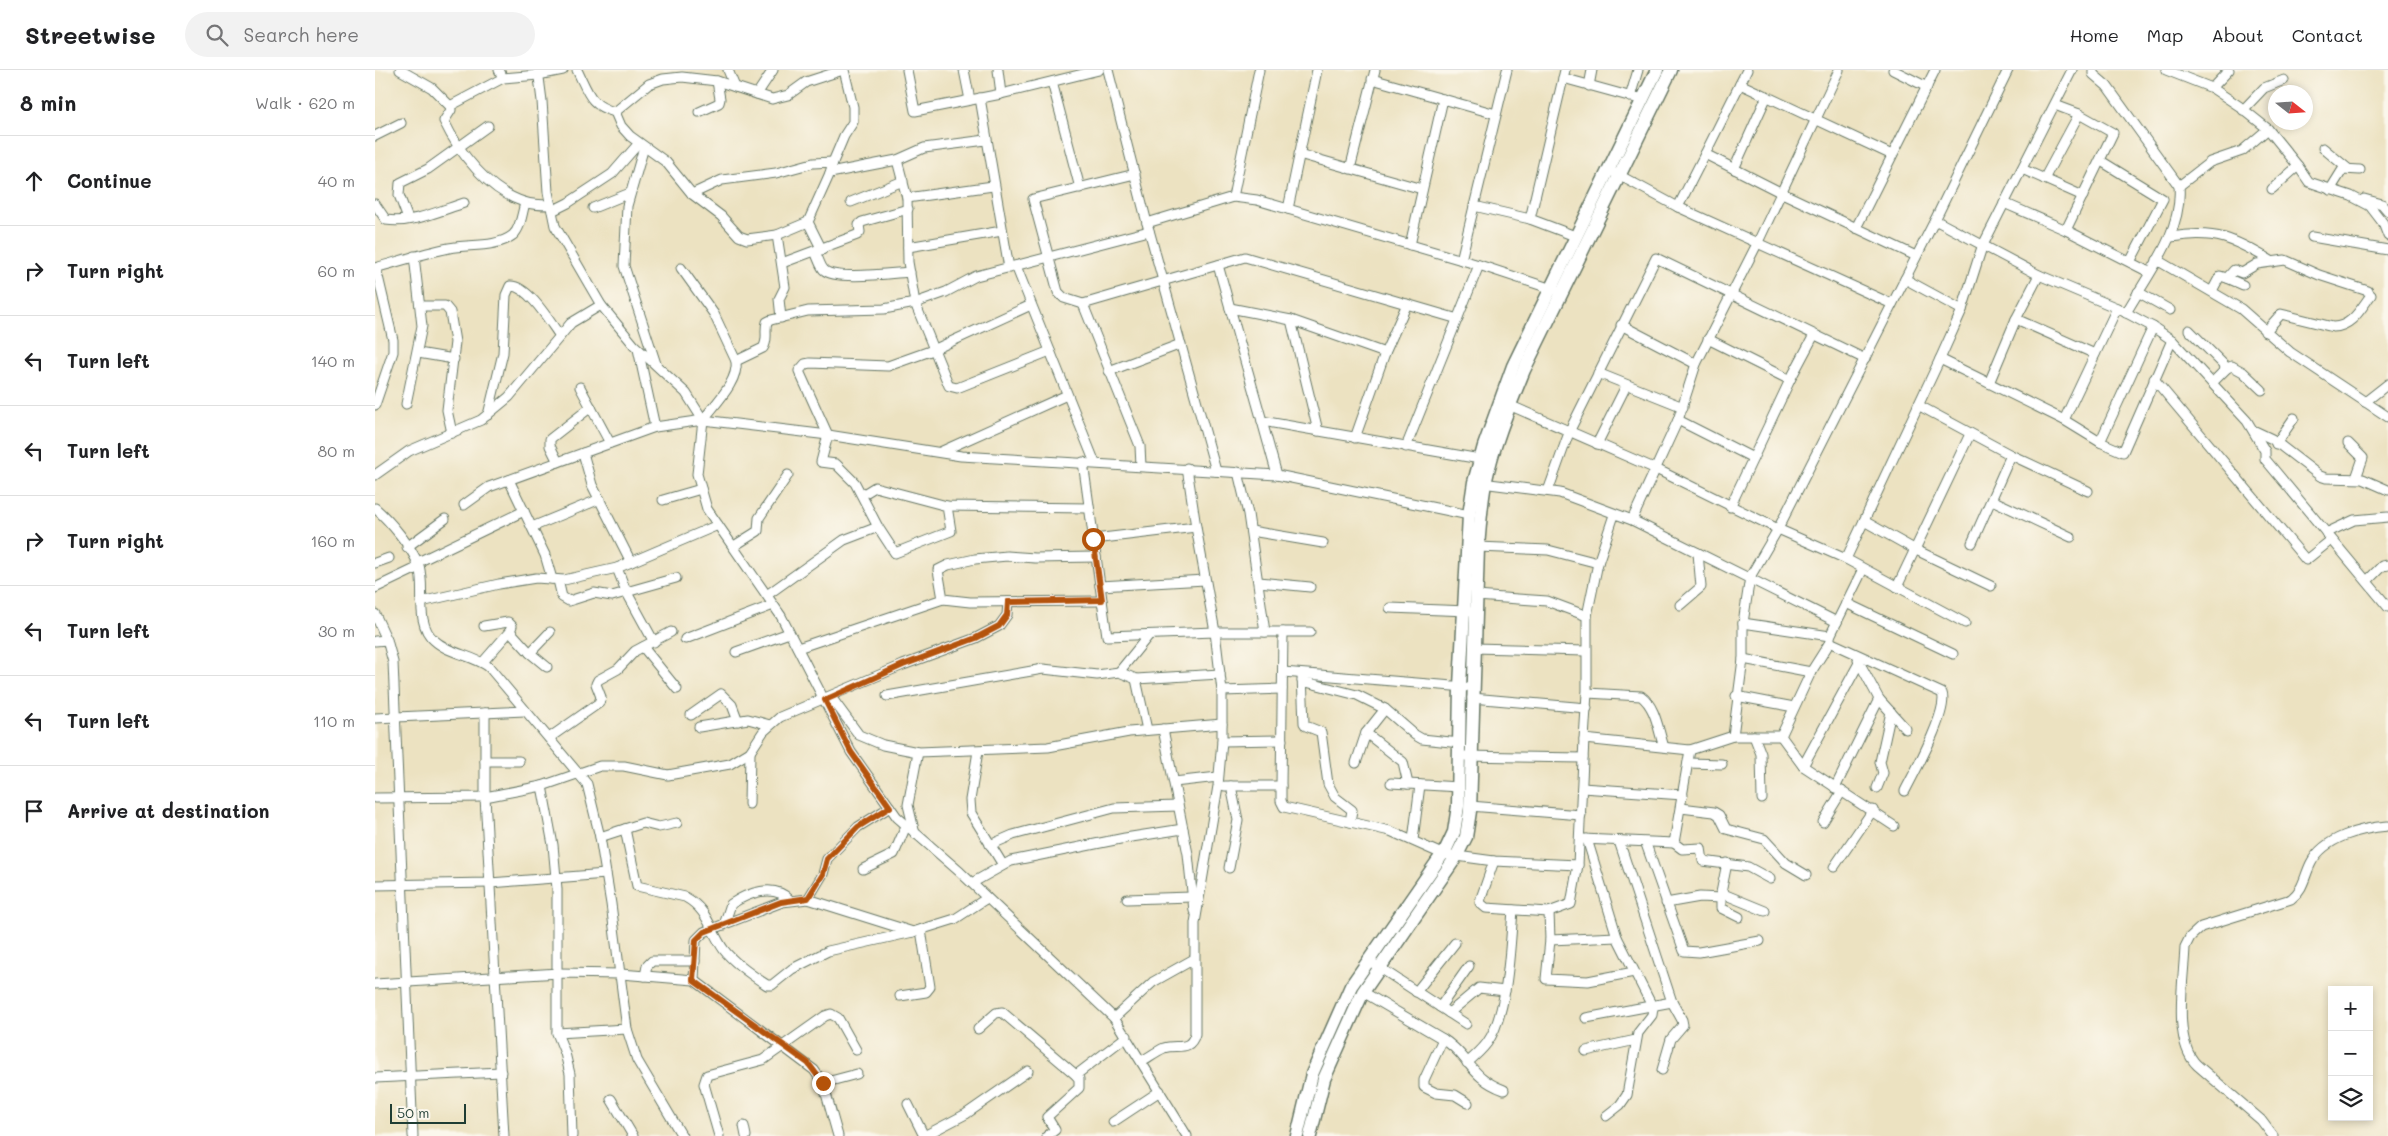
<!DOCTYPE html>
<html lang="en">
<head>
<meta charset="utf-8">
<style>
  body { margin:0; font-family:Mali,sans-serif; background:#f2f2f2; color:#202124 }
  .controls { position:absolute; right:15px; bottom:15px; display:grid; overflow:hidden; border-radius:0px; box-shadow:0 2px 8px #0003 }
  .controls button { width:45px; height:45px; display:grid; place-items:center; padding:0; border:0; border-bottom:1px solid #e0e0e0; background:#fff; color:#202124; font:25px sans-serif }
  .compass { position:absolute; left:1893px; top:15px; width:45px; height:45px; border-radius:50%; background:#fff; box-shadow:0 2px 8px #0003; rotate:107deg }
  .scale { position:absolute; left:15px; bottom:12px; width:76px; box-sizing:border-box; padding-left:5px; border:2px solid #1f3d34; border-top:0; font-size:14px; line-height:18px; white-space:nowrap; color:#1f3d34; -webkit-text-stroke:4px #fbf7ec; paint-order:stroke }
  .stop { position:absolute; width:15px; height:15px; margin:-11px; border:4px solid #b45309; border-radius:50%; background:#fff }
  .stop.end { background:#b45309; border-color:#fff; box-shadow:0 1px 5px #0008 }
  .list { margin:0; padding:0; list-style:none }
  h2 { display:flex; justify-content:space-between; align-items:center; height:65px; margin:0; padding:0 20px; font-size:21px }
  h2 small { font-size:16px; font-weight:400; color:#757577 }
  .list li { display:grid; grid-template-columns:32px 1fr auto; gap:15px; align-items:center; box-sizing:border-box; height:90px; padding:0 20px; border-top:1px solid #e0e0e0 }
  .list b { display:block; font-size:19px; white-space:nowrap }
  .list em { font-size:16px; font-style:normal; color:#757577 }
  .icon { flex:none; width:28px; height:28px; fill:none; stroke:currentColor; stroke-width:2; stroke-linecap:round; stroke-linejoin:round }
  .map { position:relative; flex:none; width:2013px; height:1066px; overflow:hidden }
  header { display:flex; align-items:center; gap:30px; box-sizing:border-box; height:70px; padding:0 25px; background:#fff; border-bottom:1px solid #e0e0e0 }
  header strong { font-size:24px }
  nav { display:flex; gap:28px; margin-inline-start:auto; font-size:18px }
  .search { width:350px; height:45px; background:#f2f2f2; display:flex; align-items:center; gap:12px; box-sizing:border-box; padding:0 18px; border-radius:28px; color:#757577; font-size:19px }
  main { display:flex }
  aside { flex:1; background:#fff }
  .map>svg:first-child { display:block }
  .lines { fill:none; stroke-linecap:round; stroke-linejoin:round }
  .street-casing { stroke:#677765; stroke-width:11 }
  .secondary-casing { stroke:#677765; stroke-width:15 }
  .street { stroke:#fff; stroke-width:9 }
  .secondary { stroke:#fff; stroke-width:12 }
  .route { stroke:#b45309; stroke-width:6 }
</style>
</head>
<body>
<header>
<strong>Streetwise</strong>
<div class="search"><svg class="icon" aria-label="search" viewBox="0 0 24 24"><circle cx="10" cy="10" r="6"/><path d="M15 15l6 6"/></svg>Search here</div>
<nav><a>Home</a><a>Map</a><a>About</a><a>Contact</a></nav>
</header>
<main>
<aside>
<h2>8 min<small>Walk · 620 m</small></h2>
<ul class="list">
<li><svg class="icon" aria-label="ahead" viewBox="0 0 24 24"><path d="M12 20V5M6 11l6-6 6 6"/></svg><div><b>Continue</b></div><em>40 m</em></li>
<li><svg class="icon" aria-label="right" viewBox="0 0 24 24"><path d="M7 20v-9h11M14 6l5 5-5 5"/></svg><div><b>Turn right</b></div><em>60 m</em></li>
<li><svg class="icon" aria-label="left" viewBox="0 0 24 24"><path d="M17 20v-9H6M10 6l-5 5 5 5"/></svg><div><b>Turn left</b></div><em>140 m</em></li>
<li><svg class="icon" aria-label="left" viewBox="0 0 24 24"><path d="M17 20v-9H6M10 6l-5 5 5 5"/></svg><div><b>Turn left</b></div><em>80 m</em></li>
<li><svg class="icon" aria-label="right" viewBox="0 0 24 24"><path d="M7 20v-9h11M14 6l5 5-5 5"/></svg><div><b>Turn right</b></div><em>160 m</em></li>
<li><svg class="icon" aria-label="left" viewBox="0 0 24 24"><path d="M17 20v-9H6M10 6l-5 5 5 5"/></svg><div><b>Turn left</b></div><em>30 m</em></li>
<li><svg class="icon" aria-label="left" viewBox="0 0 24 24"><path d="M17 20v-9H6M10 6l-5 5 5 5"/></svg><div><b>Turn left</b></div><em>110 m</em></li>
<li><svg class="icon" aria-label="arrive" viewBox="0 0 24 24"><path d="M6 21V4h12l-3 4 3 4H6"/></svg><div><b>Arrive at destination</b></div></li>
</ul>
</aside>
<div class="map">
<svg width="2013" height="1066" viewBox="0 0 2013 1066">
  <rect width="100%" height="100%" fill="#fbf7ec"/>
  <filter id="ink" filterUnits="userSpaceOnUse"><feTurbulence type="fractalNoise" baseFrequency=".02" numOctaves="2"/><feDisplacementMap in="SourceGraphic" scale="10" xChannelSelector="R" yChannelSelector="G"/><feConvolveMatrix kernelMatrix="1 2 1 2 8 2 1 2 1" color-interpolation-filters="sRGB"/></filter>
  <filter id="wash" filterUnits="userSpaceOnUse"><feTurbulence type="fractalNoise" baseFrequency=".0096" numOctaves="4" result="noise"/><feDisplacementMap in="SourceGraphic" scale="20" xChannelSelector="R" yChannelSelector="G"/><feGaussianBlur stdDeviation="1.12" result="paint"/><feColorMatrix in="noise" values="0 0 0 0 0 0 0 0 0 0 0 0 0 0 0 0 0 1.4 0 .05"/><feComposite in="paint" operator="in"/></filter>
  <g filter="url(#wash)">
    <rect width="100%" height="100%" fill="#ece2c1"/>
  </g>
  <g filter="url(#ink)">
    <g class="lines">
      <defs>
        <g id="street">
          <path d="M25 0 57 18 75 36 76 40 69 51C84 83 114 121 149 132 157 135 167 135 176 135"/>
          <polyline points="124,0 128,8 163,5 188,0"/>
          <polyline points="163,0 167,31 173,122 180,156 226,235 259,275 311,323 328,350 322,404 332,439 406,546 476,682 522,747 585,802 739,948 812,1066"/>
          <path d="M202 0C213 22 215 36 240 42"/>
          <polyline points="353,0 360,17"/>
          <polyline points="532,0 540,41 626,24 724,0"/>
          <polyline points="589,0 595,30"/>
          <polyline points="623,0 626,24"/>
          <polyline points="733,0 772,153"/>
          <polyline points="1190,0 1155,149 1200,166"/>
          <polyline points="1372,0 1330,84 1405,122 1541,186"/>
          <polyline points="1518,0 1552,17"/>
          <path d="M1718 0V4L1732 16 1804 116C1808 162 1773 204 1751 243"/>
          <polyline points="1791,0 1837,18 1864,36 1893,59 1923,96 1934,112 1976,126 1995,136 2008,153 2013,166"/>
          <polyline points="1188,8 1268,30"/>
          <polyline points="997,9 1068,29"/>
          <polyline points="677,12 705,118"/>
          <polyline points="1365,14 1517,85"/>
          <polyline points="1214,16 1217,0"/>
          <polyline points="1837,18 1854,0"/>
          <polyline points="382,24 398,0"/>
          <polyline points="1255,27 1263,0"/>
          <polyline points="605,28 634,198"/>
          <polyline points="75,36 128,8"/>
          <polyline points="1868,40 1889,18 1909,10"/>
          <polyline points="240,42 246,56 255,66 291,92 317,124 346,146 364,166 372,169 402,165 433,152 455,103 522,90 549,78 611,70"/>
          <polyline points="240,42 274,14 288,9 307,7 342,11 397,29 413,25 431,12 468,0"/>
          <polyline points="324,42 344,33 345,29 342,11"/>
          <polyline points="0,66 26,53"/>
          <polyline points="269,77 252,136 249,196 281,294"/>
          <polyline points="1948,78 1972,98"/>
          <polyline points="924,84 1047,119"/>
          <polyline points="522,90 532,128 533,192 540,233 574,316 582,318 675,281"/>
          <polyline points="1726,91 1788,129 1755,192"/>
          <polyline points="458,92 469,66 478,52 478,37 469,0"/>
          <polyline points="975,99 1000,0"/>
          <polyline points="1359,99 1392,26"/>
          <polyline points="1647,99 1708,126"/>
          <polyline points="1240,103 1303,137 1517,234"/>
          <polyline points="760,104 658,129 683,222 689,228 708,234 870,187 1083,249"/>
          <polyline points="1669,109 1704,44 1680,35"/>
          <polyline points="1804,116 1835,92 1867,81 1893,59"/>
          <polyline points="1897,119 1923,96"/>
          <polyline points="1955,120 1968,99 1985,100"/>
          <polyline points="317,124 347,110 401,103 438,93 458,92 455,103"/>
          <polyline points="858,127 884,0"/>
          <polyline points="532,128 618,116"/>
          <polyline points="1989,129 2007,134 2013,141"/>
          <polyline points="476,132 528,111"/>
          <polyline points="1629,133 1691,160 1774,202"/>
          <path d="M0 134 11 150C37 154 64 141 89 133"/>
          <polyline points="1099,136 1155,149"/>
          <polyline points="1303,137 1330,84"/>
          <polyline points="218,138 255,123"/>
          <polyline points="913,139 942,0"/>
          <polyline points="177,141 193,133 237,104 264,73"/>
          <polyline points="33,149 24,125 25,113 53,99 113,56"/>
          <polyline points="1560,150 1664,205 1742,238 1778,257 1797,270 1872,351 1890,381 1890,389 2013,537"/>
          <polyline points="433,152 447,180"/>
          <polyline points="1481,158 1560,0"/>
          <polyline points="1691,160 1738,63 1704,44"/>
          <polyline points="402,165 410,217 404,229 406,248"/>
          <path d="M1796 167C1840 159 1860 169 1898 192"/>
          <polyline points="1937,167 2013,180"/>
          <polyline points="1035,175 1068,29 1121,44"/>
          <polyline points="533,177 627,161"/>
          <path d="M440 182C443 187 445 196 449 200 461 211 518 203 535 202"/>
          <polyline points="1086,190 1132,0"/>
          <polyline points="1782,190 1866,239 1915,282 2013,347"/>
          <polyline points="407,193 482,165 485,162 484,155 487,152 533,139"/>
          <polyline points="843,195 855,238"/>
          <polyline points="641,196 720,393"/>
          <path d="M0 198C25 191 49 183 74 178 93 174 122 178 138 165 146 158 147 143 150 133"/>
          <path d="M306 198 339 244 361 291C364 311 340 334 328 350"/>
          <polyline points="1852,208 1868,215"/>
          <polyline points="1530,209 1587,240"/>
          <polyline points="1837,221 1845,206 1852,208 1859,200 1867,203 1882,194 1910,190 1944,205 1993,221"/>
          <polyline points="1763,222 1795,240"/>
          <polyline points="708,234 765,376 766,396"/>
          <polyline points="46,236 70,236 75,242 80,272 72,340 77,363"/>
          <polyline points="1641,249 1720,284"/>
          <polyline points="1246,255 1321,294"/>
          <polyline points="1814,260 1852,298"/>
          <path d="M1890 262 1906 244 1958 257C1977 257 1986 238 1996 225"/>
          <polyline points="1333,269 1415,310"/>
          <polyline points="263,279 280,357"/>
          <polyline points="43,283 79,289"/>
          <polyline points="1010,283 1032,234"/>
          <polyline points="1565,289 1689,350 1725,372 1748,382 1797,270"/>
          <path d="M361 291 388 278C394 269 389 262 392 252L396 250 433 241 509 239 540 233 571 222 601 206 774 161"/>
          <polyline points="734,301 806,274"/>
          <polyline points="1223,303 1308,337"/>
          <polyline points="1779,309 1931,490 1956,470"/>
          <polyline points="1614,313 1641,249 1664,205"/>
          <polyline points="1837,313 1852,298 1857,296 1868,302 1887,320"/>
          <polyline points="205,317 235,373"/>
          <polyline points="1990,332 2013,314"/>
          <polyline points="31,334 47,256 39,186"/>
          <polyline points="0,335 18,282 18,270 1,198"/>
          <polyline points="1134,335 1281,399 1403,459 1560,150 1633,0"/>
          <polyline points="1543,335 1636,385 1713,421"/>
          <path d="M113 345 128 283 131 225 135 216C153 215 175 252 185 266"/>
          <polyline points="1303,350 1378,388"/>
          <polyline points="1689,350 1742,238"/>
          <polyline points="887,351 855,238 916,250"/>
          <polyline points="943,361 916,250 1010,283 980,368"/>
          <polyline points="1880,361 1897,369 1945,406 1951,408 1988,409 2013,420"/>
          <polyline points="1725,372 1778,257"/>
          <polyline points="1973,373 1988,388 1981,408"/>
          <polyline points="1222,374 1251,316"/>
          <polyline points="1901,374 1919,348"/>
          <polyline points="1031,377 1104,195"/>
          <polyline points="565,382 692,325"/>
          <polyline points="208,383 217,415 256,492"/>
          <polyline points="183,392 175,376 175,369 216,337"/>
          <path d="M708 392 732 566 840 562 847 621V671L843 716 820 853V964C815 982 802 974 789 978 782 981 774 987 767 991"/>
          <polyline points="812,398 821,457 840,562 935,562"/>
          <polyline points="841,401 772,153 858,127 882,130 1104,195 1180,220"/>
          <polyline points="863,402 873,444 890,562"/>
          <polyline points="0,405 34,381 106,350 134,327 196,253 226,235"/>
          <polyline points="902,405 887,351 1105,389"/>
          <polyline points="134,410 170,485 177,509"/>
          <polyline points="1107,413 1185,423 1257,450 1462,552"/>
          <polyline points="1173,421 1195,360 1281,188 1490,289"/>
          <polyline points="487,425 500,417 572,436 714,438"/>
          <polyline points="288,430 326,419"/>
          <polyline points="1617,430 1696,467"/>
          <polyline points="89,435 114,417 280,357 328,350 453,365 586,386 902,405 1094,445"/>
          <polyline points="572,436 576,461 520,483 503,457 480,413 461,394 446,392 453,365 424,301 430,294 435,293 513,296 558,280 656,235"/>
          <polyline points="1355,437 1415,310 1439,265"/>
          <path d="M0 438C15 451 37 477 44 496 51 517 39 553 59 570 74 584 98 585 114 597L212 714 225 767 236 834 252 959 262 990 307 1066"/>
          <polyline points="1239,445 1223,493 1212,546 1212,623 1209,669 1315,680 1358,666 1368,589 1368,553 1375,507 1403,459 1471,489 1565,289 1587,240 1607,177 1697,0"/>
          <polyline points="1257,450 1303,350 1321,294 1383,172 1464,0"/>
          <polyline points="1489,451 1539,479 1616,516"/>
          <polyline points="157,457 225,429"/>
          <polyline points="876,461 948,473"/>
          <polyline points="1951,463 1979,450 2013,447"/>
          <polyline points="719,469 821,457"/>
          <polyline points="1597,473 1636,385"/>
          <polyline points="359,476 383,461 384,448 413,405"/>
          <polyline points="32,477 70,449"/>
          <polyline points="1103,477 1173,480 1223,493"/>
          <polyline points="1471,489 1590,553"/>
          <polyline points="0,493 14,488"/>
          <polyline points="41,493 149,441"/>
          <polyline points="242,498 251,521 279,572"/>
          <polyline points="183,510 187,527 194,531 219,523 237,526 301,508"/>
          <polyline points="1992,511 2007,496 2013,495"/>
          <polyline points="884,512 935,517"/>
          <polyline points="725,516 830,510"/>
          <polyline points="1522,517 1595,364"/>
          <polyline points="0,518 44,497"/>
          <polyline points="392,525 469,470 503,457"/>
          <polyline points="1101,526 1172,531 1212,546"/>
          <polyline points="568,529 563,500 573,495 600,489 632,486 660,488 721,487"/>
          <polyline points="46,532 124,514 161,508 189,510 242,498 343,455"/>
          <polyline points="1471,533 1578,584"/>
          <polyline points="1305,535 1326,517 1323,483"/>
          <polyline points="1015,538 1093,541"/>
          <polyline points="0,544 12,570 18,592 38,1066"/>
          <polyline points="1368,553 1455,566"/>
          <polyline points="135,561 155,583 175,562"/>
          <polyline points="908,562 906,716 906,731 909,737 1015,761 1067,784 1119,791 1203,795"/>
          <polyline points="310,569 398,535"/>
          <polyline points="0,571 12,570"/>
          <path d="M1455 572 1567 623C1574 641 1539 703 1530 721"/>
          <polyline points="268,577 302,619"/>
          <polyline points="423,578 568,529 595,532 727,531"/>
          <polyline points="1099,578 1210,581"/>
          <polyline points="361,582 414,563"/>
          <polyline points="155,583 172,597"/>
          <polyline points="1368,589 1436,602"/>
          <polyline points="1483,590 1504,629 1531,659"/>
          <polyline points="108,592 135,561 137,556 133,552 109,556"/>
          <polyline points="744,602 774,565"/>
          <polyline points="908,602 1090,617"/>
          <polyline points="927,606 929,653 931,656 946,662 953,714 960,727 977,740 975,752"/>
          <polyline points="927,611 982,625 1010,639 1040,665 1047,669 1085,673"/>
          <polyline points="847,621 907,619"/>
          <path d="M1212 623 1266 626C1281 637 1283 660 1289 677"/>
          <polyline points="512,626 668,599 722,605 744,602 761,609"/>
          <polyline points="1361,626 1419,637"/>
          <polyline points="456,627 484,665 508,675 543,682 673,677 754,662 847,654"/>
          <polyline points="1097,628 1212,638"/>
          <polyline points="110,643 110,727 129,1066"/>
          <polyline points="316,645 346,624 357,635 363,651"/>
          <polyline points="0,648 150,641"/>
          <polyline points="324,657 373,649 395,655"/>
          <polyline points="788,659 813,784 819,841"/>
          <polyline points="772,660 761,609 845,604"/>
          <polyline points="991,663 1028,692 1033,714"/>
          <polyline points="1358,666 1406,666 1436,602 1455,572 1455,566 1488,499"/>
          <polyline points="1379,666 1386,684 1387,729"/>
          <polyline points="1406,666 1428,696 1519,756"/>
          <polyline points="174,668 224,633 226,627 221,614 223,610 243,599 260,581 296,562"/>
          <polyline points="847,671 907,670"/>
          <polyline points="603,681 595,730 596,743 628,795"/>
          <polyline points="1091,686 1208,688"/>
          <polyline points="110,691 144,691"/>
          <polyline points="981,693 991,663 1010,639"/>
          <polyline points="1313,693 1347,694"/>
          <polyline points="1428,696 1484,593"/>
          <polyline points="799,712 843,707"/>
          <polyline points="1016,713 1084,717"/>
          <polyline points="167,716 225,696 249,696 293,705 355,694 375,682 388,662 405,647 528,595 601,568 624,556 632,545 633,532"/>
          <polyline points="850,716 906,716"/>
          <polyline points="1207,718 1308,725"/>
          <polyline points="1460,718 1504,629"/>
          <polyline points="1502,718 1508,703 1505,692 1516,642"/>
          <polyline points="0,728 110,727 167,716 178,775 182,819 182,963 190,983 195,1004 197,1066"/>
          <polyline points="374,734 375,682"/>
          <polyline points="1095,736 1206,745"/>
          <polyline points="1306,738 1339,742 1344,745 1351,759 1389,769 1411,793 1431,805"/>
          <polyline points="1448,752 1467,721"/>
          <path d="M250 759 262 816 310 827C334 840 335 861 349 880 359 893 378 906 392 915H397L417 899 453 881 538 862 580 849 612 828"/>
          <polyline points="540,764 533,735 543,682"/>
          <polyline points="225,767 268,753 284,757 302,753"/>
          <polyline points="1207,769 1299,773 1315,680"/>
          <polyline points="1212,769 1242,867 1278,938 1277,945 1263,963 1252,1025 1245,1035 1231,1046"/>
          <polyline points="1038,770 1045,715"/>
          <polyline points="1244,771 1297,932 1307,950 1308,955 1296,969 1287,1000"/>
          <polyline points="1299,773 1307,779 1326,778 1328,791 1373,797 1395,809"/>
          <polyline points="1271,774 1309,881 1324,882 1385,871"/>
          <polyline points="615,775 638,765 739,738 803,736"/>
          <polyline points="1119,791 1106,828 1105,833 1111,838 1174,842 1196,834 1203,795 1209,669"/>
          <polyline points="1352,793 1346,823 1346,838 1364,847"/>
          <polyline points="1459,797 1498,740"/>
          <polyline points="854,798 863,750 856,716"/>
          <polyline points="488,799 519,784 531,756"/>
          <polyline points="597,813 636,791 750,768 808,759"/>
          <polyline points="0,815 115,813 231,804"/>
          <polyline points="1346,823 1390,841"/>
          <polyline points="433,829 448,804 452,789 483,757 515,737"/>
          <polyline points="752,829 817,827"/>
          <polyline points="1291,833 1325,827 1346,828"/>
          <polyline points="1174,842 1175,870 1171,909 1213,911 1259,902"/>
          <path d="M349 855 356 834C373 823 399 813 415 830"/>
          <polyline points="1175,870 1242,867"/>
          <polyline points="993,890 1091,954"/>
          <polyline points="270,906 272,896 277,891 320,891"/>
          <polyline points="319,910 321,870 329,862 407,832 433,829 538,862"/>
          <polyline points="0,914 184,903 246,904 319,910 439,1000 448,1013 463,1066"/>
          <polyline points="988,922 1068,969 1049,1010 1049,1017 1061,1023 1080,1025 1093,1033"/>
          <polyline points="1041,922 1080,873"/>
          <polyline points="525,926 551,922 555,917 546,860"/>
          <polyline points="1065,937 1094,896"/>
          <polyline points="1074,943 1104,918 1130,921"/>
          <polyline points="739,948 778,912 819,889"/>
          <polyline points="1211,948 1297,932"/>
          <polyline points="603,959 621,943 627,942 701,1005"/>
          <polyline points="182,963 252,959"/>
          <path d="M1068 969C1094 985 1095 1008 1129 1020"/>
          <polyline points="1211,981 1261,970"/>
          <path d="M1092 993C1099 987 1106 981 1112 973 1133 944 1135 877 1138 840"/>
          <polyline points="0,1008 126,1002"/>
          <polyline points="448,1013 482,1004"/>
          <polyline points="236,1029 258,1066"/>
          <polyline points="533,1034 549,1066 591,1044 653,1001"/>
          <polyline points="738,1052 785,1021"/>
          <polyline points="369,1056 371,1066"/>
          <polyline points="344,1066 329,1014 332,1005 388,990 450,946 456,944 463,948 481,980"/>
          <polyline points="672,1066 680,1060 672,1047 704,1018 704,1009 701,1005 752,966"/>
          <path d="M1898 1066 1886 1050 1822 995C1797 971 1809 909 1810 877L1815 867 1826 857 1916 829C1929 819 1929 807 1936 793 1949 767 1987 758 2013 756"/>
        </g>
        <g id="secondary">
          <polyline points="922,1066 937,1004 976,916 1071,779 1079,762 1083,736 1085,616 1094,445 1099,412 1109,376 1138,296 1282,0"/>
          <path d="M935 1066 949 1009 988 922 1081 787 1091 767 1095 741 1103 477C1105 456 1106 435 1110 414 1118 375 1134 337 1149 300L1296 0"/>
        </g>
      </defs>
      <use href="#street" class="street-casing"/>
      <use href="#secondary" class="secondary-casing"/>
      <use href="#street" class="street"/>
      <use href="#secondary" class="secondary"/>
    </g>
  </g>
  <g class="lines" filter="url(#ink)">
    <polyline class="route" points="448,1013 433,993 318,910 321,870 329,862 406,832 433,828 448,804 452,789 483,757 515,737 476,682 450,630 528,595 601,568 624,556 632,545 633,532 727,530 718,469"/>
  </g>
</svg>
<div class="controls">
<button>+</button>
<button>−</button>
<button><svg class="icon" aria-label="layers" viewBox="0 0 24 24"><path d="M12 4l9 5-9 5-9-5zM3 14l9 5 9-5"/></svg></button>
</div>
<svg class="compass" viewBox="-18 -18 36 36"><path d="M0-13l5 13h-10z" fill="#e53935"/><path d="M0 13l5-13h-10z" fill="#757577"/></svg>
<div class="scale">50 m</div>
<div class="stop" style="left:718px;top:469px"></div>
<div class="stop end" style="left:448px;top:1013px"></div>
</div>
</main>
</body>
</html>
